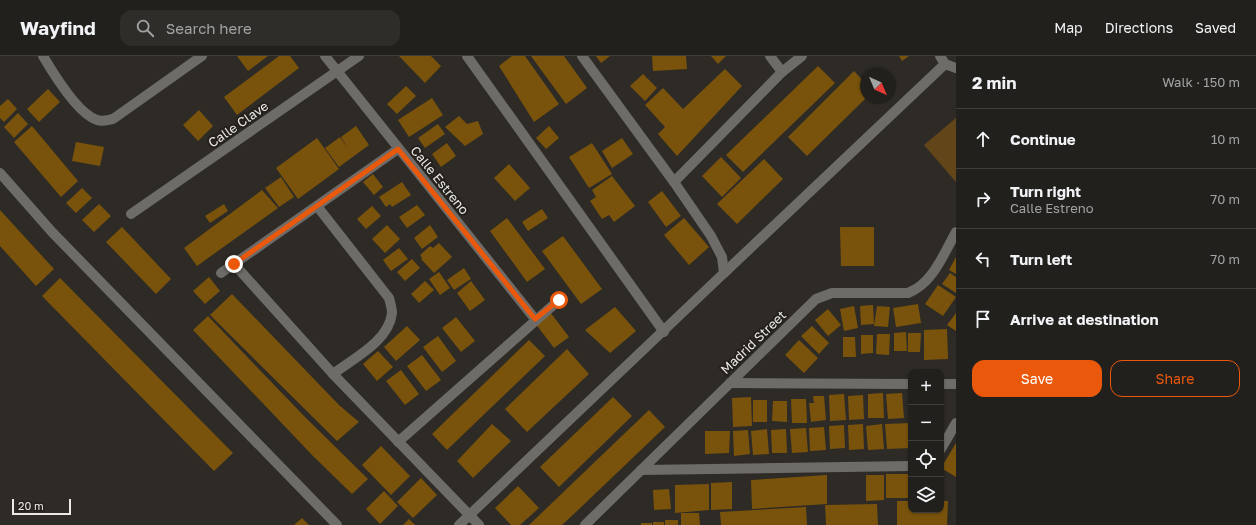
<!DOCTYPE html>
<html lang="en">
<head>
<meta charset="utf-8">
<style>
  body { margin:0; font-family:"Golos Text",sans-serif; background:#2e2d29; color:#f1f3f6 }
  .controls { position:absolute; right:12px; bottom:12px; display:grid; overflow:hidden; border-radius:8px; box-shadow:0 1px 3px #0004 }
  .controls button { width:36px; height:36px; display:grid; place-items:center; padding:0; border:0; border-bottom:1px solid #3f3e3b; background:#22201c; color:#f1f3f6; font:20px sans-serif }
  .compass { position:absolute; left:860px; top:12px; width:36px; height:36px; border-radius:50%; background:#22201c; box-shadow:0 1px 3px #0004; rotate:136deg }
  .scale { position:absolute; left:12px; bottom:10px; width:59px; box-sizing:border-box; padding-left:4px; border:2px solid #ebe8e5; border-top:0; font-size:11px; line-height:14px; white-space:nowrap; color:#ebe8e5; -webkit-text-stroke:3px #24211c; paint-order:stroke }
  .stop { position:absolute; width:12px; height:12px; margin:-9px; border:3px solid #ea580c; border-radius:50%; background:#fff }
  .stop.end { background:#ea580c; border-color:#fff; box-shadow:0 1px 4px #0008 }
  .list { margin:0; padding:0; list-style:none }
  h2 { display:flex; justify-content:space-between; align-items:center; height:52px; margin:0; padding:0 16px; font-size:17px }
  h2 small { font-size:13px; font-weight:400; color:#a2a3a3 }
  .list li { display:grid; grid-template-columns:26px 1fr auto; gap:12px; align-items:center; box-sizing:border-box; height:60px; padding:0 16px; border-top:1px solid #3f3e3b }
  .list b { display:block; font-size:15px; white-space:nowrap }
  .list p { margin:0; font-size:13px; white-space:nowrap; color:#a2a3a3 }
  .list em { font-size:13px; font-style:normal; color:#a2a3a3 }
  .actions { display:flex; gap:8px; padding:12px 16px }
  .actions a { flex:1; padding:9px 0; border:1px solid #ea580c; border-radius:12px; text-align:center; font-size:14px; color:#ea580c }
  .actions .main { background:#ea580c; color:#fff }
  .icon { flex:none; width:22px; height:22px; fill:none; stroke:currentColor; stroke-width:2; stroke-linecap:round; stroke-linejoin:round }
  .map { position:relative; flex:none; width:956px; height:469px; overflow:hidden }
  header { display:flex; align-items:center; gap:24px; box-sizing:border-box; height:56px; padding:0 20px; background:#22201c; border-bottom:1px solid #3f3e3b }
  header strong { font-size:19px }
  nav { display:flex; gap:22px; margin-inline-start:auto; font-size:14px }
  .search { width:280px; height:36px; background:#2e2d29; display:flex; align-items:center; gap:10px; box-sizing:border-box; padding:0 14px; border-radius:12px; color:#a2a3a3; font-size:15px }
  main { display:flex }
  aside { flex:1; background:#22201c }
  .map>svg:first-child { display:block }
  .green { fill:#624619 }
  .building { fill:#79530b }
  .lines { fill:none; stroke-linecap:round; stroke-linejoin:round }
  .street { stroke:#6e6c69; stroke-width:10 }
  .route { stroke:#ea580c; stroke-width:5 }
  .labels { text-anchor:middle; stroke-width:4; stroke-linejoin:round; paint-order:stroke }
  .street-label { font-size:13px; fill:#ebe8e5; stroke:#24211c }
</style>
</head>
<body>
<header>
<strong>Wayfind</strong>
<div class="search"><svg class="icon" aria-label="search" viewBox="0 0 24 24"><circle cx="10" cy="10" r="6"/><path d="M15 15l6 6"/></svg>Search here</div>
<nav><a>Map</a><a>Directions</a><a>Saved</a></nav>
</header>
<main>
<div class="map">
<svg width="956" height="469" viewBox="0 0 956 469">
  <rect width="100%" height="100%" fill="#2e2a25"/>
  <polygon class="green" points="956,62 956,126 924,89"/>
  <g class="building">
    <polygon points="237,0 268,0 248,15"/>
    <polygon points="279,0 290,0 299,12 237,59 224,41"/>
    <polygon points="399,0 431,0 441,10 425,27"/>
    <polygon points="512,0 525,0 559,48 534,66 499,10"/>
    <polygon points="531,0 564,0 587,32 566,48"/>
    <polygon points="596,0 610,0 601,7"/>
    <polygon points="652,0 686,0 687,13 653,15"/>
    <polygon points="711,0 726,0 718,8"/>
    <polygon points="899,0 909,0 902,5"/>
    <polygon points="818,10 835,27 743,116 726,99"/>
    <polygon points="725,13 742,30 677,100 658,78 665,71 645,49 663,32 683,53"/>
    <polygon points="854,15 866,28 866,42 807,100 788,81"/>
    <polygon points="643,18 657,32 645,45 630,30"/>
    <polygon points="406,30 416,40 397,58 387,48"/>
    <polygon points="48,33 60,46 39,66 27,53"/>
    <polygon points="432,42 443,59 409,81 398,64"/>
    <polygon points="8,43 17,53 4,66 0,62 0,50"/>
    <polygon points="199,54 213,70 198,85 183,69"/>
    <polygon points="18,57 28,68 14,82 4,71"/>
    <polygon points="459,60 467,68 478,65 483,78 465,90 445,71"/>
    <polygon points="438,68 445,78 425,92 418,82"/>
    <polygon points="32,70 78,125 61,141 14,86"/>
    <polygon points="356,70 369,89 339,111 325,92 340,81 348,92 341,81"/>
    <polygon points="549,70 559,82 546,93 536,82"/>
    <polygon points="317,82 339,113 298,143 276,112"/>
    <polygon points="622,82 633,98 612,112 602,95"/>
    <polygon points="76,86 104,91 100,110 72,105"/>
    <polygon points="447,87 456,100 441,111 432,98"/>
    <polygon points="592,87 612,118 589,132 569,101"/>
    <polygon points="721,101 741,122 722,141 702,120"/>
    <polygon points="764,103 783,123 737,168 717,148"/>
    <polygon points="509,108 530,132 515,145 494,122"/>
    <polygon points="373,118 383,131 374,139 363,126"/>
    <polygon points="612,120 635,150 614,166 609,159 602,163 590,145 596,141 592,134"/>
    <polygon points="281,121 294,141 279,151 265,132"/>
    <polygon points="402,126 411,139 392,151 390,148 386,151 379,141"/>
    <polygon points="82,132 92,142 76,157 66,147"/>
    <polygon points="262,134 278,152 197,210 184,192"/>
    <polygon points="662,135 681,160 666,171 648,146"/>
    <polygon points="99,148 111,160 94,176 82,164"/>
    <polygon points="224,148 228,155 210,167 205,160"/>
    <polygon points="417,149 425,159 407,172 399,161"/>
    <polygon points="372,150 381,160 366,173 357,163"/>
    <polygon points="542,153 548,162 528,175 522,166"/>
    <polygon points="0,154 54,213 36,230 0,190"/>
    <polygon points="507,162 545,213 527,226 490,175"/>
    <polygon points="684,162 709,191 689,209 664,179"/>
    <polygon points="387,169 400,183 385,197 372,183"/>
    <polygon points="430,169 438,181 422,193 414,182"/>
    <polygon points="122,171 171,223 156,238 106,186"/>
    <polygon points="840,171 874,171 874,210 841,210"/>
    <polygon points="563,180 602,233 581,248 542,195"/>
    <polygon points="439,187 452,201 434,217 421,203 422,202 420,199 430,190 433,192"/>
    <polygon points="399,192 408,203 391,215 383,204"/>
    <polygon points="956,201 956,218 949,214"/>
    <polygon points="412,203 420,212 405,225 397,216"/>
    <polygon points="464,212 471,223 454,234 447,224"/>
    <polygon points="439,216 450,232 440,239 429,223"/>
    <polygon points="950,217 956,221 956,237 942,228"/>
    <polygon points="209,221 220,235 205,248 193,235"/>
    <polygon points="60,222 233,397 214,415 42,240"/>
    <polygon points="425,225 434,234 419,247 411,238"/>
    <polygon points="471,225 485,244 470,255 457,237"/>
    <polygon points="938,229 956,241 943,260 925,248"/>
    <polygon points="232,238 339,349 359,366 337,385 210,259"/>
    <polygon points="918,248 921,267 896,271 893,252"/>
    <polygon points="873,249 874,268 861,269 860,250"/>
    <polygon points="854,250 858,272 844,275 840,253"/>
    <polygon points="877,250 890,251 888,271 874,270"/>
    <polygon points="615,251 636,275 610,297 585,274"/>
    <polygon points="828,253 841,269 828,280 815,264"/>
    <polygon points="550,256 569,281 554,292 535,267"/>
    <polygon points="956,257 956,275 947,269"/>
    <polygon points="208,260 305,361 368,423 352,438 313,400 193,274"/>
    <polygon points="456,261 475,285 461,296 442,272"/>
    <polygon points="407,270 420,284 396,305 384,291"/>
    <polygon points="812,270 829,287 819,298 801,280"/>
    <polygon points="947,273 948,303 924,304 924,274"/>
    <polygon points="906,276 907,295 894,295 894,277"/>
    <polygon points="908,277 921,277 920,296 908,296"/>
    <polygon points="877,278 890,278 889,299 876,298"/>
    <polygon points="861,279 873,279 873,297 861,298"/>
    <polygon points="438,280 456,305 442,316 423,291"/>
    <polygon points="843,281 855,281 856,301 843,301"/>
    <polygon points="529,284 545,300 447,394 432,378"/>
    <polygon points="799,284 818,302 804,317 785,299"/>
    <polygon points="567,293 589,318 527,376 505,353"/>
    <polygon points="378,295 393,311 377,325 363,308"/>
    <polygon points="422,299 441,324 426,335 407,310"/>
    <polygon points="401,314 419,338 405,349 386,325"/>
    <polygon points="883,337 884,362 868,362 868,338"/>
    <polygon points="902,337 904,362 888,363 886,338"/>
    <polygon points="844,338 846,364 830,365 829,339"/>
    <polygon points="863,339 864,363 849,364 848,340"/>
    <polygon points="813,340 824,340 826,364 811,366 809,347 814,347"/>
    <polygon points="613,341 632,360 559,431 540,411"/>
    <polygon points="751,341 752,370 733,371 732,342"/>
    <polygon points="791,343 806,343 807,367 792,367"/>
    <rect x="753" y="344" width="14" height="22"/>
    <polygon points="773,345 787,345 787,366 772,365"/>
    <polygon points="649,354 665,371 577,455 562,469 529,469"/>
    <polygon points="911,367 911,392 887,393 885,368"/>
    <polygon points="492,368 511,385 473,422 457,405"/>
    <polygon points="863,368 864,393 849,394 848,369"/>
    <polygon points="882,368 884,393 868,394 866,370"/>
    <polygon points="844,369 845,392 830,393 829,370"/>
    <polygon points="824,371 826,394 810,395 809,372"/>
    <polygon points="806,372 808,396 792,397 790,373"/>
    <polygon points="767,373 769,398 753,399 751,375"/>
    <polygon points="786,373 787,397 772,397 771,374"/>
    <polygon points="748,374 750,398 734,400 733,375"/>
    <polygon points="705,375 730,375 729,397 705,398"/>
    <polygon points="956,387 956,421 941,412"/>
    <polygon points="381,390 410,420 391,439 362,409"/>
    <rect x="886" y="418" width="25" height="24"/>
    <polygon points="827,419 827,448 752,453 751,424"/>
    <polygon points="866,419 884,419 884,444 866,445"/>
    <polygon points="421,422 437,439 413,462 397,446"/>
    <polygon points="732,426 732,453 711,454 711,427"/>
    <polygon points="709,428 709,454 675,457 675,429"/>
    <polygon points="518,430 539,452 520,469 511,469 495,452"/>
    <polygon points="669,433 671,453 654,454 653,434"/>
    <polygon points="384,435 398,450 380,468 366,453"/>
    <polygon points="897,445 911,445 911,454 941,454 941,445 948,445 947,469 897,469"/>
    <polygon points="877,448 878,469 826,469 825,449"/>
    <polygon points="806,451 807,469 721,469 720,456"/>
    <polygon points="681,457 699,457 700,469 681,469"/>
    <polygon points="302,462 309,469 294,469"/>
    <polygon points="409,463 415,469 403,469"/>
    <rect x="665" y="464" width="13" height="5"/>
    <rect x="653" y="466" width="11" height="3"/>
    <rect x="641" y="467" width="11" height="2"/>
  </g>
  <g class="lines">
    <g class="street">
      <path d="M43 0C53 17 78 58 97 64 103 66 107 64 113 63L202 0"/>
      <polyline points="325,0 535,263"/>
      <polyline points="467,0 664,276"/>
      <polyline points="770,0 782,16"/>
      <polyline points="940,0 945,8 956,12"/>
      <polyline points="0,117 52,176 337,469"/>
      <polyline points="674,126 782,16 802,0"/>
      <path d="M317 150 389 242C390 246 392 252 392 257 389 285 354 302 333 318"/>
      <polyline points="131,158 359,0"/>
      <polyline points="234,208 333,318 479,469"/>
      <polyline points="221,217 398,93"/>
      <polyline points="724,217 945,8"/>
      <polyline points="730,327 911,328"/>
      <polyline points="941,328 956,328"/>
      <polyline points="398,386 559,244"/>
      <polyline points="941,393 956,367"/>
      <polyline points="641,414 911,410"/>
      <polyline points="459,469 724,217 722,201 711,180 674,126 582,0"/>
      <path d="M585 469 816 243 832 237H908C933 227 943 199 956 176"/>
    </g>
  </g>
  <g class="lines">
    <polyline class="route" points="234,208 398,93 535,263 559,244"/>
  </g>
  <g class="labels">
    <g class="street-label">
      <text transform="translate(238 68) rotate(-35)" y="5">Calle Clave</text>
      <text transform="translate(440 124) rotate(51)" y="5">Calle Estreno</text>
      <text transform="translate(753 286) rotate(-44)" y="5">Madrid Street</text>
    </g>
  </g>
</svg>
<div class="controls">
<button>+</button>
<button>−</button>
<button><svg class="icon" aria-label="locate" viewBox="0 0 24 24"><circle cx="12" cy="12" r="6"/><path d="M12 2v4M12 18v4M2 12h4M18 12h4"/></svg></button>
<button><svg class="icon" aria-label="layers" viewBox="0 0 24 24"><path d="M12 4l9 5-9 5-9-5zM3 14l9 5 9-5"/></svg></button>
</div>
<svg class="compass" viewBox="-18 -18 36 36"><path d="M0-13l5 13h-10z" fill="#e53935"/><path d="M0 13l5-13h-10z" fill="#a2a3a3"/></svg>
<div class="scale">20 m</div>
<div class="stop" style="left:559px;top:244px"></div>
<div class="stop end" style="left:234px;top:208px"></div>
</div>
<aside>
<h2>2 min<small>Walk · 150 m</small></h2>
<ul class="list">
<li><svg class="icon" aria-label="ahead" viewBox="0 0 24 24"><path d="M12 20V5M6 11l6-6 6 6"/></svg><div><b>Continue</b></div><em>10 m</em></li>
<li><svg class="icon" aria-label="right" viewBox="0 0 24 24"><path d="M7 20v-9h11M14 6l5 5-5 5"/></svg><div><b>Turn right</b><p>Calle Estreno</p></div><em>70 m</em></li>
<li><svg class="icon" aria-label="left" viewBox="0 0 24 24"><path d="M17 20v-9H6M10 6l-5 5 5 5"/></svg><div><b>Turn left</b></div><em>70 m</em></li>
<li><svg class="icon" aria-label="arrive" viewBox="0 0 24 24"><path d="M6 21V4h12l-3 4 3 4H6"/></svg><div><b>Arrive at destination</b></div></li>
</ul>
<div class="actions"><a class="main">Save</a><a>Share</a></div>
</aside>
</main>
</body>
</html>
